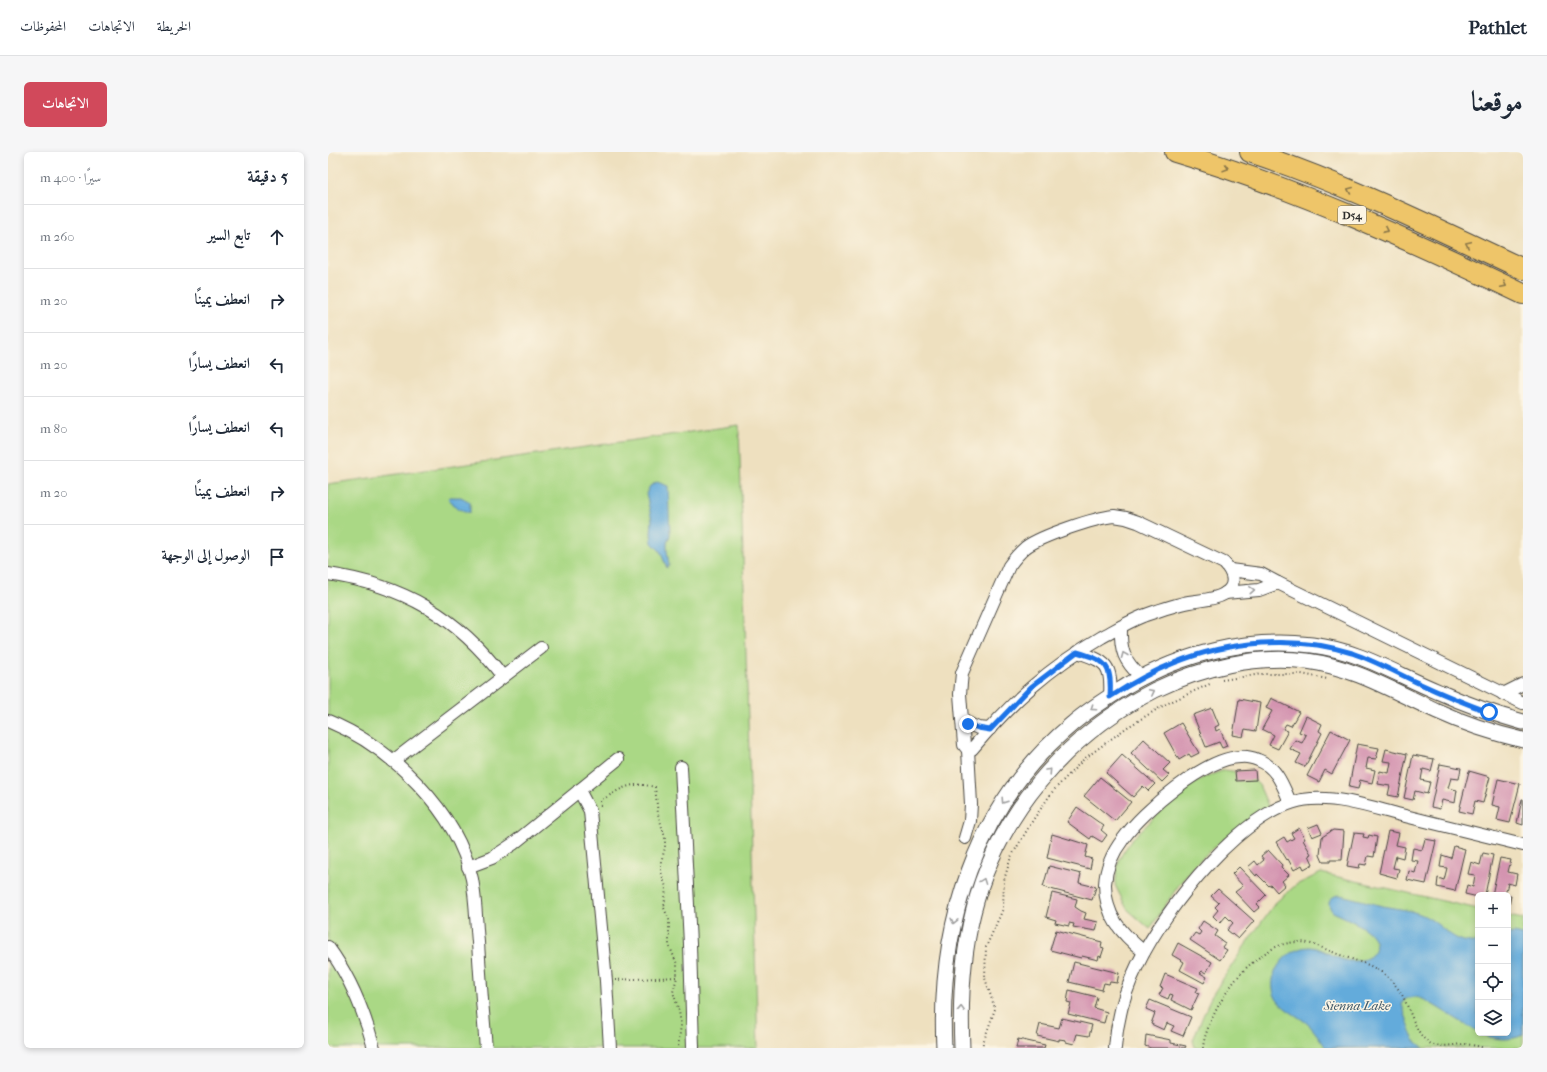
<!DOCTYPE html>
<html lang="ar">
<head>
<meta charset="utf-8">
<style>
  body { margin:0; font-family:"IM FELL French Canon",Amiri,serif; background:#f6f6f7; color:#1f2937; direction:rtl }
  .controls { position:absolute; right:12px; bottom:12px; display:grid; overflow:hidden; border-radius:6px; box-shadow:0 2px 6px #0003 }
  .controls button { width:36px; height:36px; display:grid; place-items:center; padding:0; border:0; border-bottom:1px solid #e0e1e3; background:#fff; color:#1f2937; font:20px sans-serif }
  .stop { position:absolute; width:12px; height:12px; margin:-9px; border:3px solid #1a73e8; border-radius:50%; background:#fff }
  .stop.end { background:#1a73e8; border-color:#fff; box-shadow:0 1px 4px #0008 }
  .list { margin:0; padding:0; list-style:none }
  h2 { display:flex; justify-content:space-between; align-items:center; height:52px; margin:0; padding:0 16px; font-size:17px }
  h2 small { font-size:13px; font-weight:400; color:#747a83 }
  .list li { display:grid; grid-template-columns:26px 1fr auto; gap:12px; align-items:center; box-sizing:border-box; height:64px; padding:0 16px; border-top:1px solid #e0e1e3 }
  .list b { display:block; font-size:15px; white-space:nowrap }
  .list em { font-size:13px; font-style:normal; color:#747a83 }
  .icon { flex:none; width:22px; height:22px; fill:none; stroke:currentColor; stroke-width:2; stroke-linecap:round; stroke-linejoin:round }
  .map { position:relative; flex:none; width:1195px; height:896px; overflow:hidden; direction:ltr; border-radius:6px }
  header { display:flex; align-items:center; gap:24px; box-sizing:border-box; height:56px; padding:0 20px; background:#fff; border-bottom:1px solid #e0e1e3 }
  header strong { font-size:19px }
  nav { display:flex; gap:22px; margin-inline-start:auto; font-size:14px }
  .intro { display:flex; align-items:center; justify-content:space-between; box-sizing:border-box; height:96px; padding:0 24px }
  h1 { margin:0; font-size:28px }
  .button { padding:10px 18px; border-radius:6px; background:#d1495b; color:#fff; font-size:14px; font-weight:700 }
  main { display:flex; gap:24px; padding:0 24px }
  aside { flex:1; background:#fff; border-radius:6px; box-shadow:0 2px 6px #0003 }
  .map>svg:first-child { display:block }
  .green { fill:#aad885; stroke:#6a8258 }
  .water { fill:#64abdb; stroke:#486b83 }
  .building { fill:#d494b0 }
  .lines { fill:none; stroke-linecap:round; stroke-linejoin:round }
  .minor-casing { stroke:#484641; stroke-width:14 }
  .tertiary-casing { stroke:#484641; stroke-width:17 }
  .trunk-casing { stroke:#484641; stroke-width:22 }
  .path { stroke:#484641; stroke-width:2; stroke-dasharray:1 3; stroke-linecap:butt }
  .minor { stroke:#fff; stroke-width:12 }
  .tertiary { stroke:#fff; stroke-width:15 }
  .trunk { stroke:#eec569; stroke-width:20 }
  .oneway { stroke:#8c784a }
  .oneway2 { stroke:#a0a0a0 }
  .route { stroke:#1a73e8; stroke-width:5 }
  .labels { text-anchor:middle; stroke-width:3; stroke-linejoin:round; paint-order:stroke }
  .shield { fill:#fcf5e5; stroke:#6a6863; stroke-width:1 }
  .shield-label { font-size:11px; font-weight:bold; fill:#2b2b2b }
  .water-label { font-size:13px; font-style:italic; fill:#3f5869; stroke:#fcf5e5 }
</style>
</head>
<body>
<header>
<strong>Pathlet</strong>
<nav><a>الخريطة</a><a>الاتجاهات</a><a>المحفوظات</a></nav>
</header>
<div class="intro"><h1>موقعنا</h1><a class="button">الاتجاهات</a></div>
<main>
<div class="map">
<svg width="1195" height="896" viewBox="0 0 1195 896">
  <rect width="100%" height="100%" fill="#fcf5e5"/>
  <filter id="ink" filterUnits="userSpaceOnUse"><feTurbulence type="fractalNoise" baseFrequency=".025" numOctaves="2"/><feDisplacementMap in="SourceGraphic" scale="8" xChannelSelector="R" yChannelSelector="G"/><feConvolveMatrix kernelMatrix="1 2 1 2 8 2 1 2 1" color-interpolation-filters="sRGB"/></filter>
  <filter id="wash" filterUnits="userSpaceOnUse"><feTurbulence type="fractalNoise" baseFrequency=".012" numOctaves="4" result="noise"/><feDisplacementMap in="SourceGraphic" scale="16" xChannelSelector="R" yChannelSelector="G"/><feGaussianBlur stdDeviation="0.9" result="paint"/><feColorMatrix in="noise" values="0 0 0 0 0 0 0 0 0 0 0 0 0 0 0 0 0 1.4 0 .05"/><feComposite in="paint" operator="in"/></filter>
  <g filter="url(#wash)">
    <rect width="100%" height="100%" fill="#eee0bf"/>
    <g class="green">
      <polygon points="411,273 430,896 0,896 0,332"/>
      <path d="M897 618 918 621 931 633 941 656C916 672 892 689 870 710 852 728 836 756 822 777L799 757 787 733 791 707 804 687 852 641 876 625Z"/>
      <polygon points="993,721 1150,757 1150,881 1180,881 1180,764 1195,767 1195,896 867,896 865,888 883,845 916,795 947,751 968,733"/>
    </g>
    <g class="water">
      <polygon points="329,330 340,334 342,383 339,391 339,398 341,414 339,416 332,399 324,391 323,381 324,368 318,342 322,334"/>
      <polygon points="121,345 133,345 142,350 142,361 129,356 120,346"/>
      <path d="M1012 743C1026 746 1040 750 1054 754 1070 757 1088 758 1102 767 1119 778 1127 792 1150 790V880L1099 849C1090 845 1085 843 1076 848L1074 853 1086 888 1096 896H998C993 888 988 881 982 874 971 863 951 857 946 842 939 820 959 795 982 795 996 796 1010 810 1025 809 1047 809 1057 792 1037 777 1027 770 1016 765 1005 760 997 751 1002 744 1012 743Z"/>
      <path d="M1186 781 1195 783V883C1182 889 1165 888 1152 881H1180V782Z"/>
    </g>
    <g id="blocks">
      <g class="building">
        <polygon points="943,546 971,560 963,574 958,572 955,577 960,579 950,597 941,593 946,583 934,577 944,559 938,556"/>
        <polygon points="911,547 932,551 928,579 917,577 915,585 905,583"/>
        <polygon points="884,556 891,573 887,575 888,579 892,577 899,594 894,596 891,590 878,595 865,563"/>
        <polygon points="978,564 994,572 991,579 994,581 977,615 968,611 973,602 962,597 967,588 974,591 978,583 971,580"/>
        <polygon points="853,571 871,601 863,605 861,602 851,608 836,581"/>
        <polygon points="1003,578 1022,588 1004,622 997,618 991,630 979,624"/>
        <polygon points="816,587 842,611 835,618 841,623 834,630 803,601"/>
        <polygon points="1029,592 1051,596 1048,607 1040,606 1038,616 1047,618 1044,631 1032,628 1030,637 1021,635"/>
        <polygon points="1058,597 1079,602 1070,645 1060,643 1062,634 1050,632 1052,619 1061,621 1063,610 1055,609"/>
        <polygon points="794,603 827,632 820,639 815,634 805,645 778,621"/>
        <polygon points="1085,603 1106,607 1103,619 1095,617 1093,628 1102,630 1099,642 1087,639 1085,648 1076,646"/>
        <polygon points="1112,612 1133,616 1131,627 1123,626 1120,636 1129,638 1127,651 1114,648 1112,657 1103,655"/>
        <polygon points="927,618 928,628 908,629 907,619"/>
        <polygon points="1141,619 1162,625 1155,651 1147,649 1144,662 1131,659"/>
        <polygon points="772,625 803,650 787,669 756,644"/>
        <polygon points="1170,627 1192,632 1182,671 1169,668 1172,655 1164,653"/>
        <polygon points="1194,647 1195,647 1195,673 1189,671"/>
        <polygon points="749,655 776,674 773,678 779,683 774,690 764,684 762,687 739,670"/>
        <polygon points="990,672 994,681 984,685 980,676"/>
        <polygon points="971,676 977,687 975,688 983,702 981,703 985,712 976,717 974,713 966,718 960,707 959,708 948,690 956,685 959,690 966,686 963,681"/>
        <polygon points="1005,678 1016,679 1014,708 1002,708 1002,710 995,710 992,703 994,685"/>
        <polygon points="1060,679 1071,681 1068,693 1077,695 1075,706 1068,704 1065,716 1071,717 1069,726 1051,721"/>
        <polygon points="1026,681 1036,682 1035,685 1040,686 1041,683 1049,685 1046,705 1040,704 1038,713 1032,712 1031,716 1019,714"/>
        <polygon points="724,682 760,693 757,705 764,707 762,717 719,706"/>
        <polygon points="1097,687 1108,689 1098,732 1079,728 1081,719 1087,721 1090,709 1083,708 1085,696 1094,698"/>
        <polygon points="1126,694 1137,697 1127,739 1109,735 1110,726 1116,728 1119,716 1112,715 1114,703 1123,706"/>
        <polygon points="940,698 954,713 953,715 961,723 954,729 957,733 949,740 943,733 941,734 929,722 928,724 920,715 927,709 930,713 936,708 933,704"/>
        <polygon points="1155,701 1165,703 1157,743 1150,743 1150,745 1137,742 1139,733 1145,735 1147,723 1140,722 1143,710 1152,713"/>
        <polygon points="1172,706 1183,708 1180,720 1189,722 1187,733 1180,731 1177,743 1164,743"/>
        <polygon points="721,714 753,722 751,731 768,735 764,748 715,735"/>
        <polygon points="911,715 938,743 929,752 932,755 926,760 907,740 915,734 904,722"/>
        <polygon points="890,737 926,769 910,787 899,778 905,771 898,764 892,771 885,764 890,758 887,755 891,751 883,744"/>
        <polygon points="724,741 749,747 747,755 753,759 758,761 756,767 770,770 768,779 745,775 746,772 741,771 741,774 727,771 728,768 718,765"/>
        <polygon points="1180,744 1183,744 1181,754 1180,754"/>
        <polygon points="875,769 890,779 887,784 897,791 894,795 899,798 892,808 862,788 867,781 871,783 873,780 870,777"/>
        <polygon points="728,778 774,790 773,795 776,796 773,805 771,804 770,808 754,804 753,806 722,798"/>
        <polygon points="850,791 884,810 878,821 874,819 872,821 879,825 876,831 852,818 856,810 844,803"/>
        <polygon points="746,810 791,821 789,831 782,830 781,832 776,831 774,838 741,830"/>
        <polygon points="837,822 870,836 868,840 871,841 863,858 843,848 845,843 842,842 840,847 831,843 835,836 832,835"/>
        <polygon points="741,838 769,845 766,856 779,860 776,871 740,862 743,851 739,850"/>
        <polygon points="822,848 863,865 855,884 843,879 846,874 839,871 836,878 823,872 827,861 818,857"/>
        <polygon points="734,866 764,873 761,884 749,882 746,892 738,890 738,888 731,887 731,889 709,884 712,872 731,876"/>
        <polygon points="818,883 843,888 843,891 858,894 857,896 823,896 817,894"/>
        <polygon points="690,887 717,893 716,896 688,896"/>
      </g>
    </g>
  </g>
  <g filter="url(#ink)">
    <use href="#blocks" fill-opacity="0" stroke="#484641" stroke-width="1"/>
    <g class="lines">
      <defs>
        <g id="minor">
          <path d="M786 364 798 366 810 370 896 411C905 420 910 434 896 442 886 448 872 448 861 450 845 453 829 459 815 464 800 470 787 478 774 485 721 516 683 550 644 597L640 598 636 593 632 542 634 521 681 414C686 407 691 401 698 395 713 384 766 366 786 364Z"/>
          <polyline points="902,418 933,422 950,431 1195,551"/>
          <path d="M0 422C75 433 130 465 175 525"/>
          <polyline points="897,441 931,438 950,431"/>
          <path d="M793 475C792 499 796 509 814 526"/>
          <path d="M749 500C779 509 784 513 782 545"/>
          <polyline points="1175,542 1195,532"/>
          <path d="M0 569C63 595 129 659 144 727 148 748 148 770 150 790 152 826 155 861 158 896"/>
          <polyline points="635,569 650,576 662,577"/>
          <polyline points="65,609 213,496"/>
          <polyline points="353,615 362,792 365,896"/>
          <polyline points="251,638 262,659 278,829 282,896"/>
          <polyline points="637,686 642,669 643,652 640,598"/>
          <polyline points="140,715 164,706 185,692 290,607"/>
          <path d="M0 795C23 826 36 859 46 896"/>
          <path d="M816 800C793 781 777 764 777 732 778 715 785 700 795 687 815 659 877 606 912 605 918 604 925 606 930 608 949 615 955 634 962 650"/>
          <path d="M787 896C789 867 797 838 810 812 836 758 919 650 983 647 1012 645 1042 655 1069 662 1111 672 1153 683 1195 693"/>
        </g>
        <g id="tertiary">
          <path d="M616 896C610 773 647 653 744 572 761 557 781 545 800 533 855 501 920 485 984 493 1033 499 1067 522 1111 540 1138 552 1166 562 1195 570"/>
          <path d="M634 896C632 851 634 805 645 761 669 663 738 583 827 538 873 516 928 502 979 509 1026 515 1067 540 1109 559 1137 572 1166 581 1195 588"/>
        </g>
        <g id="trunk">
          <path d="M847 0C968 36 1082 88 1195 142"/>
          <path d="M922 0C1016 31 1105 75 1195 117"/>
        </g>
      </defs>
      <use href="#minor" class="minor-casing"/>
      <use href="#tertiary" class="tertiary-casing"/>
      <use href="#trunk" class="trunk-casing"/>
      <g class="path">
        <polyline points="894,528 934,522 973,522 1000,527"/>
        <path d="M273 654 272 649C295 636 300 629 327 635L330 662 337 685V696L333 710V720L338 735 336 756 341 768V793L349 812V825"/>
        <polyline points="287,828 349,825 345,840 351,859 353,873 350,896"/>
        <polyline points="654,896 655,891 667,857 657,826 658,795 675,757 676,728 683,705 705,668 725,639 756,607 798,576 838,552 884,531"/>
        <path d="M875 896C877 871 904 826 924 811 935 802 947 793 961 791 979 787 993 796 1010 802 1037 813 1052 812 1071 838 1082 853 1086 883 1103 892 1115 896 1126 892 1138 892 1144 893 1150 894 1156 896"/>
      </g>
      <use href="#minor" class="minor"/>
      <use href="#tertiary" class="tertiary"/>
      <use href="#trunk" class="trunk"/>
    </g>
    <defs><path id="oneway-chevron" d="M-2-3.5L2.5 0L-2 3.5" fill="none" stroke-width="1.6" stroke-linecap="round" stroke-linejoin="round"/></defs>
    <g class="oneway">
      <use href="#oneway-chevron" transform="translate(898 16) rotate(18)"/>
      <use href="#oneway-chevron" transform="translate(1022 38) rotate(-157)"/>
      <use href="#oneway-chevron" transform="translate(1058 78) rotate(24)"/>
      <use href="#oneway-chevron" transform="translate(1140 92) rotate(-155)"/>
      <use href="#oneway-chevron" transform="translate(1176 133) rotate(26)"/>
    </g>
    <g class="oneway2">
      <use href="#oneway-chevron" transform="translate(924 438) rotate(-4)"/>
      <use href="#oneway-chevron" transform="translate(796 503) rotate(-112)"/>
      <use href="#oneway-chevron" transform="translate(824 540) rotate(-27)"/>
      <use href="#oneway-chevron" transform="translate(765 556) rotate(146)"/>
      <use href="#oneway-chevron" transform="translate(721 619) rotate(-47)"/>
      <use href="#oneway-chevron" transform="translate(676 649) rotate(123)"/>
      <use href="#oneway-chevron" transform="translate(655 729) rotate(-69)"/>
      <use href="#oneway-chevron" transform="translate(626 769) rotate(103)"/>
      <use href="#oneway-chevron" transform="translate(633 857) rotate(-88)"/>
    </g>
  </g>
  <g class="lines" filter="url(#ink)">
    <path class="route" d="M640 572 650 576 662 578 703 535 749 500C779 509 784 513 782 545 802 532 823 520 846 511 900 489 968 483 1024 501 1047 509 1067 520 1088 530 1112 541 1136 551 1161 560"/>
  </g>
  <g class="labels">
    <rect class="shield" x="1010" y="54" width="28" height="18" rx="3"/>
    <g class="shield-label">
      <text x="1024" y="67">D54</text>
    </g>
    <g class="water-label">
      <text x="1029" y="858">Sienna Lake</text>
    </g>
  </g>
</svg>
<div class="controls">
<button>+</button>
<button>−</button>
<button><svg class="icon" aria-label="locate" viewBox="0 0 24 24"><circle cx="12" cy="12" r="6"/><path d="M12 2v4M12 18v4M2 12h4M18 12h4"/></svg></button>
<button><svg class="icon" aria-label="layers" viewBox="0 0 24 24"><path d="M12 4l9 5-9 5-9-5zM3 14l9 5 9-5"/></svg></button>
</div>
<div class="stop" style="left:1161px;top:560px"></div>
<div class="stop end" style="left:640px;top:572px"></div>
</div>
<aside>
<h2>5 دقيقة<small>سيرًا · 400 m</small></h2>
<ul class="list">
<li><svg class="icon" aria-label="ahead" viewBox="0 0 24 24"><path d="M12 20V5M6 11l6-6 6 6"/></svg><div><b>تابع السير</b></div><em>260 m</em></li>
<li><svg class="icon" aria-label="right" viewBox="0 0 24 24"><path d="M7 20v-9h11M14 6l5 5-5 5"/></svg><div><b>انعطف يمينًا</b></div><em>20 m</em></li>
<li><svg class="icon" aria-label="left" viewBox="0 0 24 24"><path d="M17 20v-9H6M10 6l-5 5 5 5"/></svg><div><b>انعطف يسارًا</b></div><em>20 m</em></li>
<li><svg class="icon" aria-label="left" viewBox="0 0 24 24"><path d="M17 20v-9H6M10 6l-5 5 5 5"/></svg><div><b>انعطف يسارًا</b></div><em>80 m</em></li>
<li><svg class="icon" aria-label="right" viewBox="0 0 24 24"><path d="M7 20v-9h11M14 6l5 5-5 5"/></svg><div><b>انعطف يمينًا</b></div><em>20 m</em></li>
<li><svg class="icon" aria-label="arrive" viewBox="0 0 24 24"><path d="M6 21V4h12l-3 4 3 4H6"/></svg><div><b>الوصول إلى الوجهة</b></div></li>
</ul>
</aside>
</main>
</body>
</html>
